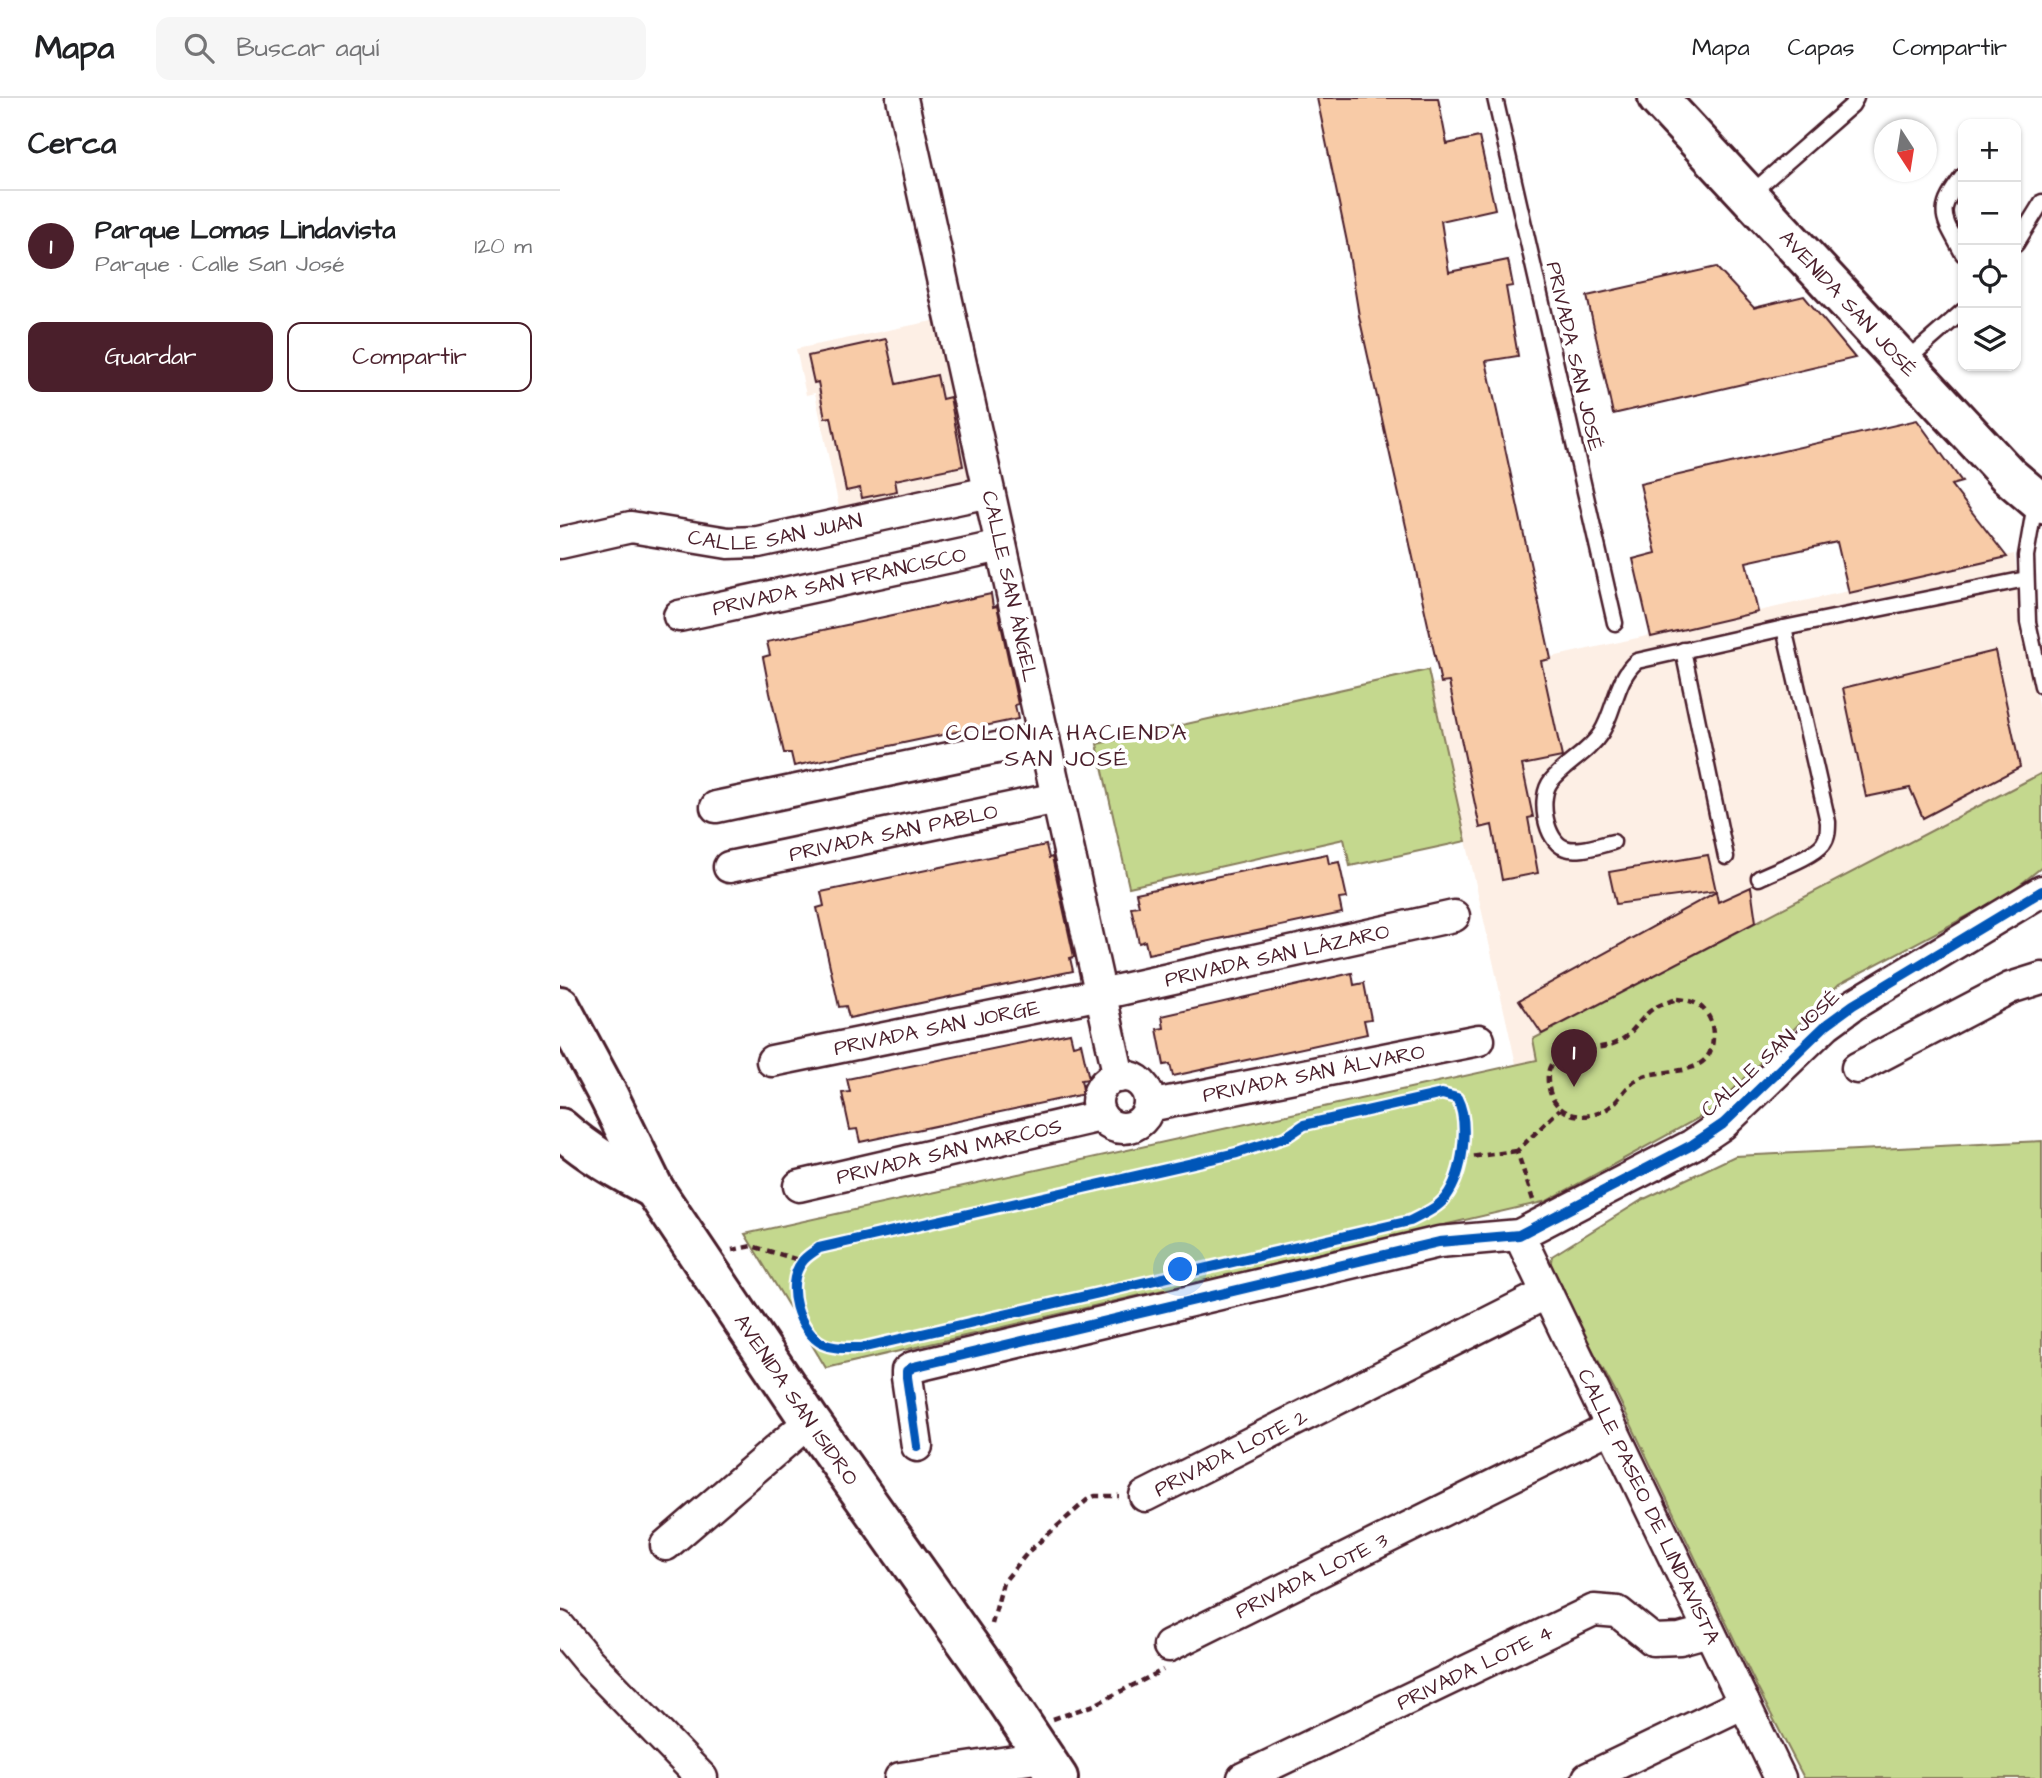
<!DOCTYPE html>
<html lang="es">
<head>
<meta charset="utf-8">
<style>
  body { margin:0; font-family:"Architects Daughter",sans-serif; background:#f6f6f6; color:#202124 }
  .controls { position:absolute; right:21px; top:21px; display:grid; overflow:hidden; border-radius:14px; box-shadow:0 2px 5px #0004 }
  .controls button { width:63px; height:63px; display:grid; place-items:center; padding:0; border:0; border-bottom:2px solid #e0e0e0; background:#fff; color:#202124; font:35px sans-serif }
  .compass { position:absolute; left:1314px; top:21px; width:63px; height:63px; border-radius:50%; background:#fff; box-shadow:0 2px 5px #0004; rotate:168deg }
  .you { position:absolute; left:621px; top:1172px; width:24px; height:24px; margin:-18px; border:5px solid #fff; border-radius:50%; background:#1a73e8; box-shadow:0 0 0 10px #1a73e833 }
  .badge { display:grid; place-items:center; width:46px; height:46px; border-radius:50%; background:#4a1f2b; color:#fff; font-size:23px; font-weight:700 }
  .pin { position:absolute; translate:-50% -58px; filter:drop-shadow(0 2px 4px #0008) }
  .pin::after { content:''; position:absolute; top:37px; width:24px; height:21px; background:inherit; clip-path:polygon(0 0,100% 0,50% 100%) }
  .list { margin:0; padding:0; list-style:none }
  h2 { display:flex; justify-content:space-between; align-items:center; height:91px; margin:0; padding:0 28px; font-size:30px }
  h2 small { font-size:23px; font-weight:400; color:#757577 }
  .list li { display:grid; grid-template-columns:46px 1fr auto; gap:21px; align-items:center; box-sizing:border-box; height:112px; padding:0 28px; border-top:2px solid #e0e0e0 }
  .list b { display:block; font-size:26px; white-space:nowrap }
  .list p { margin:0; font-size:23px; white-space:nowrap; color:#757577 }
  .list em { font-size:23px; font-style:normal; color:#757577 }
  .actions { display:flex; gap:14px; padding:21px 28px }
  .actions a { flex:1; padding:16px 0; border:2px solid #4a1f2b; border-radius:14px; text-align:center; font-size:24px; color:#4a1f2b }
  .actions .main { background:#4a1f2b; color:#fff }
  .icon { flex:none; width:38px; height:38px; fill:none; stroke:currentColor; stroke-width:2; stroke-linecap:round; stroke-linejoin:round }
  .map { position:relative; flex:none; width:1482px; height:1680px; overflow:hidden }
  header { display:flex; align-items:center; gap:42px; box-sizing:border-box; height:98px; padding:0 35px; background:#fff; border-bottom:2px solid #e0e0e0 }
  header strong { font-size:33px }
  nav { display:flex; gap:38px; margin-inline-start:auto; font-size:24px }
  .search { width:490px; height:63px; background:#f6f6f6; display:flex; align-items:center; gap:18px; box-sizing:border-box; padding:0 24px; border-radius:14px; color:#757577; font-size:26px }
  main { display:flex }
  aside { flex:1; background:#fff }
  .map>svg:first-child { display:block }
  .built { fill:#fdefe5 }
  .green { fill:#c4d88e; stroke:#877c5c; stroke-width:2 }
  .building { fill:#f8cba7; stroke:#4a1f2b; stroke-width:2 }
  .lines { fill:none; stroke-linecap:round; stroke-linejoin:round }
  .lane-casing { stroke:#4a1f2b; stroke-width:19 }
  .street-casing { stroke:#4a1f2b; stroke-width:35 }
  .secondary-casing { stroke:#4a1f2b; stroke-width:44 }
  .path { stroke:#4a1f2b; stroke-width:4.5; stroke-dasharray:7 5; stroke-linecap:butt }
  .lane { stroke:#fff; stroke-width:14 }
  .street { stroke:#fff; stroke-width:30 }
  .secondary { stroke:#fff; stroke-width:38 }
  .cycleway-casing { stroke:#fff; stroke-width:15 }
  .cycleway { stroke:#0057b8; stroke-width:10 }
  .labels { text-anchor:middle; stroke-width:7; stroke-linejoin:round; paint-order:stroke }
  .street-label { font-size:21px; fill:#4a1f2b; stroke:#fff }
  .neighbourhood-label { font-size:23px; letter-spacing:2px; fill:#4a1f2b; stroke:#fff }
</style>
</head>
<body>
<header>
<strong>Mapa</strong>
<div class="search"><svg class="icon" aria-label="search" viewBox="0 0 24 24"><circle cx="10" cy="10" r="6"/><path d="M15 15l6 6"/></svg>Buscar aquí</div>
<nav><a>Mapa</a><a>Capas</a><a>Compartir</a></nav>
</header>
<main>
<aside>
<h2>Cerca<small></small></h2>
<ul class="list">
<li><span class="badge">1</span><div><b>Parque Lomas Lindavista</b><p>Parque · Calle San José</p></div><em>120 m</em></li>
</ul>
<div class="actions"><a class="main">Guardar</a><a>Compartir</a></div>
</aside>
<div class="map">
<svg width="1482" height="1680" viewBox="0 0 1482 1680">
  <rect width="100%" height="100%" fill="#fff"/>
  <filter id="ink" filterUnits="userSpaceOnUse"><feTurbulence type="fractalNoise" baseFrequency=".0143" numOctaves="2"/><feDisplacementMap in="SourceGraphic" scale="14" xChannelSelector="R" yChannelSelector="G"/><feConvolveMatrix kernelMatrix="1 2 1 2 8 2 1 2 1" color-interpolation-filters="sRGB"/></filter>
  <g filter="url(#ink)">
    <g class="built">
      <polygon points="382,221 415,381 279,409 255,295 246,297 236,251"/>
      <polygon points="1454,456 1482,632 1482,675 973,941 977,962 956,966 871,586"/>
    </g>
    <g class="green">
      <polygon points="868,572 906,743 790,768 784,741 569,789 537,646"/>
      <polygon points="1482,675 1482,769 1447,797 1279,886 1153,1012 987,1103 266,1270 185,1136 977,962 973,941"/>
      <polygon points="1482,1043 1482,1680 1244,1680 1198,1591 1058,1299 994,1181 990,1168 992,1158 1082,1102 1175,1058"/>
    </g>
    <g class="building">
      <polygon points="757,0 878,0 887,46 919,39 935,111 881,123 889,174 948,162 953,188 946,189 958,258 926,263 991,561 981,563 1002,659 962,667 973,719 968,720 978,775 942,782 932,727 920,730 889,584 881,585 799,218 787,144"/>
      <polygon points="1156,169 1194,210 1244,198 1295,260 1053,316 1027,198"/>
      <polygon points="326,241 336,286 377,277 382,301 390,299 403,368 335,382 337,393 302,400 300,390 286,393 271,319 265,320 258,284 254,285 248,258"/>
      <polygon points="1357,322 1402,384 1391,387 1447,459 1289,495 1277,444 1186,464 1198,514 1091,539 1073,461 1096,455 1080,386"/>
      <polygon points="431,496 433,509 437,508 458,606 455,607 458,621 234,668 231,655 224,655 210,595 203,559 210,557 207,544"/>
      <polygon points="1435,553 1460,669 1363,720 1350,690 1306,699 1283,590"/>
      <polygon points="486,747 489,760 492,759 514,859 510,860 513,873 289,920 286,908 279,909 257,810 264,808 261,794"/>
      <polygon points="767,756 769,766 779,764 787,800 779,801 782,815 588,856 585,843 579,845 571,809 579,808 576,795"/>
      <polygon points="1148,757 1156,793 1056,806 1049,774"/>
      <polygon points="1191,789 1196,824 982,936 959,902 1156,794 1158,804"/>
      <polygon points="792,875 794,887 804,885 811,921 804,922 807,936 613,978 610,966 604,967 597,931 604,930 602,918"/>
      <polygon points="510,935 513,947 521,945 529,981 521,982 524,996 300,1044 297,1031 290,1032 282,995 290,994 287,981"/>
    </g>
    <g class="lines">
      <defs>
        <g id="lane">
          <polyline points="935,0 1055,525"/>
          <path d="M1403 78C1375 115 1382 117 1403 156"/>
          <polyline points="1188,98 1292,7 1296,0"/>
          <polyline points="1456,146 1482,104"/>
          <polyline points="1346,263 1403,213"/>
          <polyline points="1475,406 1466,458 1468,524 1482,588"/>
          <polyline points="1123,552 1166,759"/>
          <path d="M1053 744C1039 747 1019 755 1005 750 985 743 978 699 991 683 1006 665 1028 655 1041 635 1055 613 1056 580 1077 563L1224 530 1466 481"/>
          <path d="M1199 780C1215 772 1253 759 1263 746 1268 739 1268 732 1268 724L1224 530"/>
        </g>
        <g id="street">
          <path id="s1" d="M342 0 559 979"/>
          <path id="s2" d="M0 445 71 429 168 445 198 444 429 394"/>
          <path id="s3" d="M119 518 441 448"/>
          <polyline points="156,709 484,640"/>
          <path id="s4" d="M169 769 497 700"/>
          <path id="s5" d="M212 963 541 896 894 818"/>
          <polyline points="1297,970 1450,890 1482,880"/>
          <circle cx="563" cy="1004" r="26"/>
          <path id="s6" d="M589 1008 919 942"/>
          <path id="s7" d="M239 1088 541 1018"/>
          <path id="s8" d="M959 1137 1220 1680"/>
          <polyline points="357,1348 347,1279 347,1273 353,1269 879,1144 959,1137 1132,1047 1163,1026 1267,926 1293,907 1482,793"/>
          <path id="s9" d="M585 1398 987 1195"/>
          <polyline points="106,1447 250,1323"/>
          <polyline points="0,1529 28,1563 142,1680"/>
          <path id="s10" d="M609 1548 1051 1329"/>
          <polyline points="340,1680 483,1659"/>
          <path id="s11" d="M683 1680 1034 1512 1058 1514 1093 1542 1120 1541 1149 1533"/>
          <polyline points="1028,1680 1184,1605"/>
        </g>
        <g id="secondary">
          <path id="s12" d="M1098 0 1448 377 1482 406"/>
          <path id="s13" d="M0 908 49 999 94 1091 250 1323 420 1563 498 1680"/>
          <path d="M0 1030C29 1056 60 1073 94 1091"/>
        </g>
      </defs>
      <use href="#lane" class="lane-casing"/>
      <use href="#street" class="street-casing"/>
      <use href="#secondary" class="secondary-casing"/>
      <g class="path">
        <path d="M1117 901C1128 902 1138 904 1145 913 1151 920 1153 929 1153 938 1153 978 1112 971 1087 977 1082 978 1073 984 1069 988 1060 997 1055 1008 1043 1013 1020 1024 994 1016 989 990 987 982 987 971 993 964 1007 947 1035 953 1053 946 1069 940 1074 929 1085 918 1093 908 1105 905 1117 901Z"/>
        <polyline points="902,1060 957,1053"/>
        <polyline points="973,1102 957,1053 1000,1011"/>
        <polyline points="172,1152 192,1148 242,1163"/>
        <polyline points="432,1526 443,1485 468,1454 527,1402 535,1398 559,1398"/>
        <polyline points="493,1621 534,1607 603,1572"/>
      </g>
      <use href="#lane" class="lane"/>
      <use href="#street" class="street"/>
      <use href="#secondary" class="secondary"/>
      <defs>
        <g id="cycleway">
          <path d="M882 996 897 1000C910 1025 903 1076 886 1099 878 1110 862 1117 850 1123L301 1250C289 1250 274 1251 263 1246 238 1233 224 1187 242 1164 246 1158 254 1154 259 1150L677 1055 726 1039 744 1027Z"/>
          <polyline points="357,1348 347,1279 347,1273 353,1269 879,1144 959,1137 1132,1047 1163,1026 1267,926 1293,907 1482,793"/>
        </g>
      </defs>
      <use href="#cycleway" class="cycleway-casing"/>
      <use href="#cycleway" class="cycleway"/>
    </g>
  </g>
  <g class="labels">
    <g class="street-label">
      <text dy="7" stroke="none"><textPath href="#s12" startOffset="280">AVENIDA SAN JOSÉ</textPath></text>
      <text transform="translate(1015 258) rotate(77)" y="7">PRIVADA SAN JOSÉ</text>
      <text dy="7" stroke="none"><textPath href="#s2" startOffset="219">CALLE SAN JUAN</textPath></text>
      <text dy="7" stroke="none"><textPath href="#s3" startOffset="164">PRIVADA SAN FRANCISCO</textPath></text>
      <text dy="7" stroke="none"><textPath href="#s1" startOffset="500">CALLE SAN ÁNGEL</textPath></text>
      <text dy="7" stroke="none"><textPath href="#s4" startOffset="168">PRIVADA SAN PABLO</textPath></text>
      <text dy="7" stroke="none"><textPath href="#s5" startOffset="516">PRIVADA SAN LÁZARO</textPath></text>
      <text dy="7" stroke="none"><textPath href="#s5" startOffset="168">PRIVADA SAN JORGE</textPath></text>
      <text transform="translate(1210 955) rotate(-42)" y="7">CALLE SAN JOSÉ</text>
      <text dy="7" stroke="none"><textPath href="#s6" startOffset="168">PRIVADA SAN ÁLVARO</textPath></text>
      <text dy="7" stroke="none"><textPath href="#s7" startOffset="154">PRIVADA SAN MARCOS</textPath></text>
      <text dy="7" stroke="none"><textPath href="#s13" startOffset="460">AVENIDA SAN ISIDRO</textPath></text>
      <text dy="7" stroke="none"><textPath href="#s9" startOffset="96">PRIVADA LOTE 2</textPath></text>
      <text dy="7" stroke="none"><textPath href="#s8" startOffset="301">CALLE PASEO DE LINDAVISTA</textPath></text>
      <text dy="7" stroke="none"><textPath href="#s10" startOffset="159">PRIVADA LOTE 3</textPath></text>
      <text dy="7" stroke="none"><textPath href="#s11" startOffset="257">PRIVADA LOTE 4</textPath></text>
    </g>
    <g class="neighbourhood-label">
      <text x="507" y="642">COLONIA HACIENDA<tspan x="507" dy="26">SAN JOSÉ</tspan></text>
    </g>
  </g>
</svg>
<div class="controls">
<button>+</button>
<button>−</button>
<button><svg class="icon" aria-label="locate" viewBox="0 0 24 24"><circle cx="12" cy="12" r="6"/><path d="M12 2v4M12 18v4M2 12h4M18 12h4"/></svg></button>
<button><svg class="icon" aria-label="layers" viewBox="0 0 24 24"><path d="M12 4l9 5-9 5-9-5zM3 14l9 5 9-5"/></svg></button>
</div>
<svg class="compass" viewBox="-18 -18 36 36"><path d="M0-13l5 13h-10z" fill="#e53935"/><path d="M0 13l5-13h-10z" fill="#757577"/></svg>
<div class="you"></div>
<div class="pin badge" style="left:1014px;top:989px">1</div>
</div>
</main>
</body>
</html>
